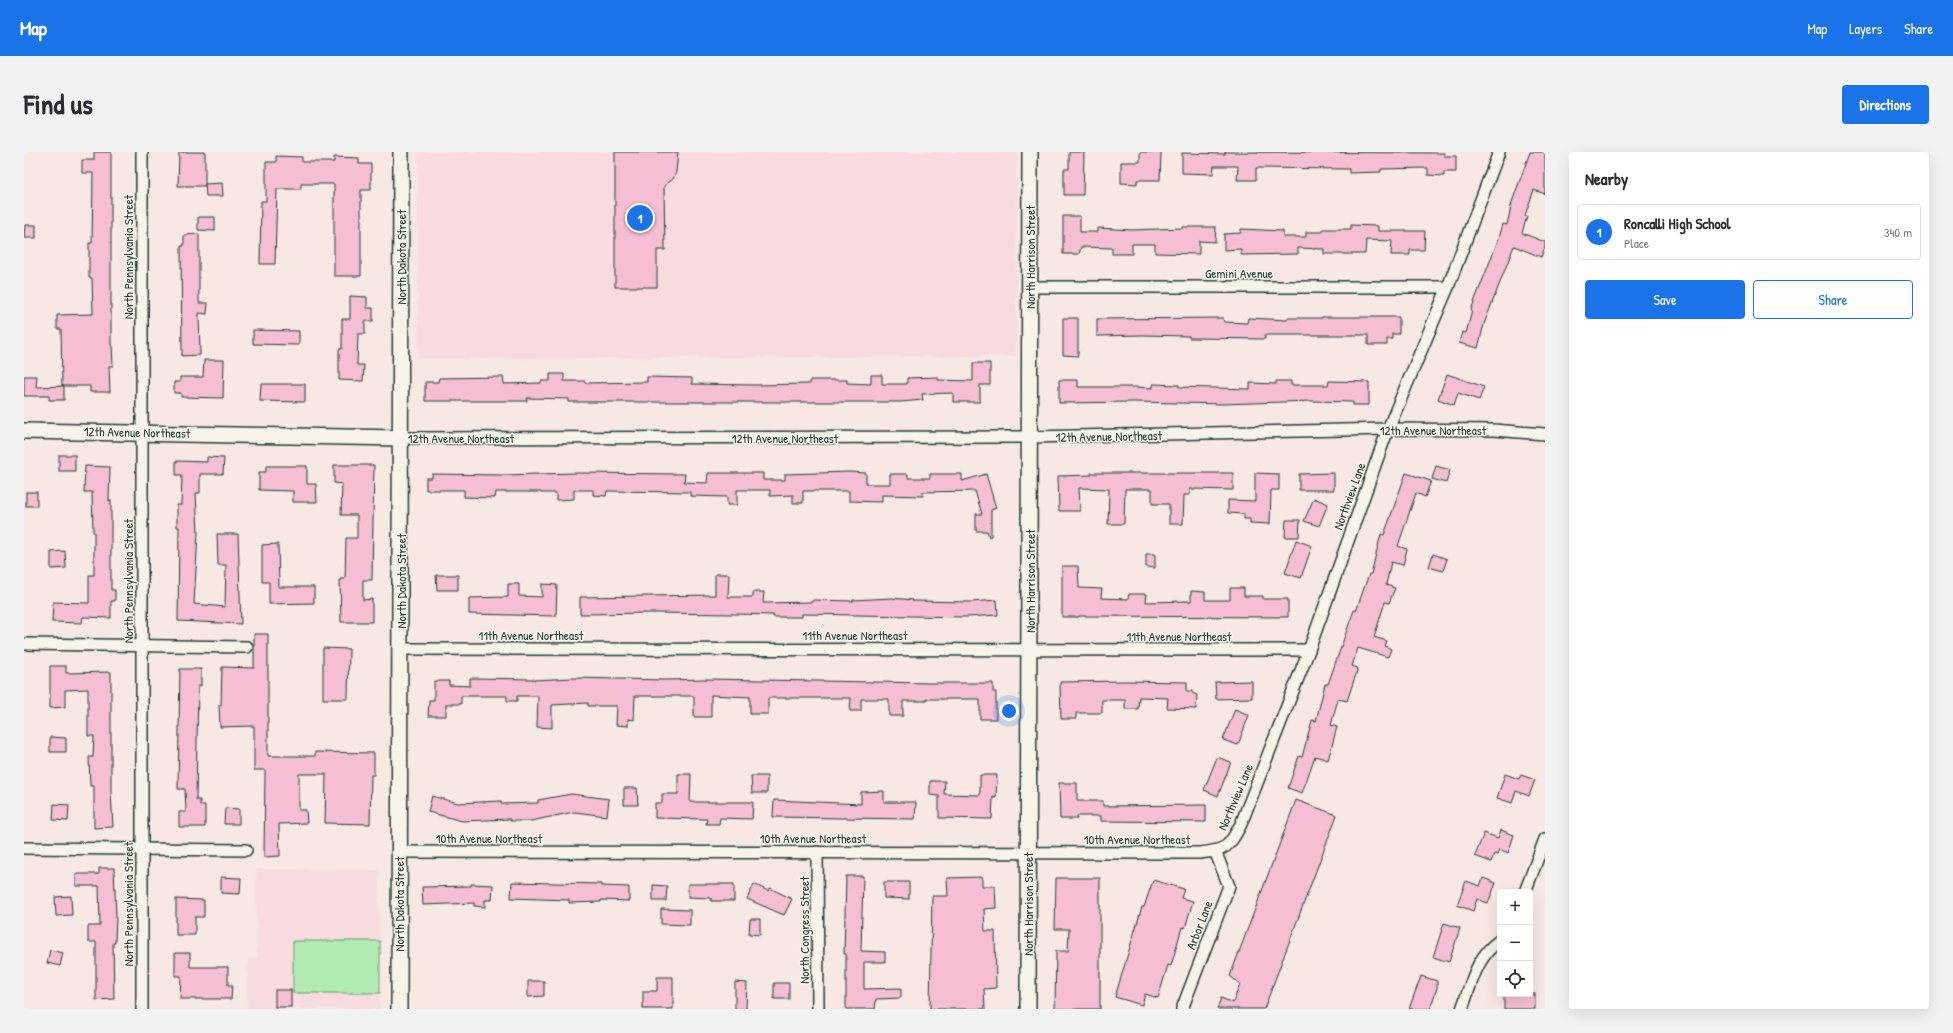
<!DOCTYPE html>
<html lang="en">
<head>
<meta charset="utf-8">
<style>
  body { margin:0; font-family:"Patrick Hand",sans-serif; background:#f2f2f3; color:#2b2b33 }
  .controls { position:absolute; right:12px; bottom:12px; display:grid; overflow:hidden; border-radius:4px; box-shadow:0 4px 16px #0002 }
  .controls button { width:36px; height:36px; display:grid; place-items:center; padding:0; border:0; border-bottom:1px solid #e1e1e2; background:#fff; color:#2b2b33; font:20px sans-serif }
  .you { position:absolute; left:985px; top:559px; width:14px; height:14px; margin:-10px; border:3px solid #fff; border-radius:50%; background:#1a73e8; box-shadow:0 0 0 6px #1a73e833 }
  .badge { display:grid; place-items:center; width:26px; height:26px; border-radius:50%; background:#1a73e8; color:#fff; font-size:13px; font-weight:700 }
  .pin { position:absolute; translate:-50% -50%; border:2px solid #fff; box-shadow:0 1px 4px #0006 }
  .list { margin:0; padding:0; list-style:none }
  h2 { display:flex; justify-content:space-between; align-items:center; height:52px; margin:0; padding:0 16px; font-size:17px }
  h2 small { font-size:13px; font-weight:400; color:#7c7c81 }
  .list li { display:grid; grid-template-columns:26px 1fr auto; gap:12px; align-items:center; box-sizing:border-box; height:56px; margin:0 8px 8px; padding:0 8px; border:1px solid #e1e1e2; border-radius:4px }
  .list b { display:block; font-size:15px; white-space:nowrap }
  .list p { margin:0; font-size:13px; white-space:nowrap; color:#7c7c81 }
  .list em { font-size:13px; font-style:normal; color:#7c7c81 }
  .actions { display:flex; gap:8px; padding:12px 16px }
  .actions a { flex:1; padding:9px 0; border:1px solid #1a73e8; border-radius:4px; text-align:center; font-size:14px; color:#1a73e8 }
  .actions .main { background:#1a73e8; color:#fff }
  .icon { flex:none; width:22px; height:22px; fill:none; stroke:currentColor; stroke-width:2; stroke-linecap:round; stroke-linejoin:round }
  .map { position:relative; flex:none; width:1521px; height:857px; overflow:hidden; border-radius:4px }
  header { display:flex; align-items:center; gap:24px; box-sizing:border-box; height:56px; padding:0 20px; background:#1a73e8; color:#fff }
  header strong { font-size:19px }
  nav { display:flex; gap:22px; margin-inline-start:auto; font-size:14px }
  .intro { display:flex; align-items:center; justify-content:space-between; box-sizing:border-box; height:96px; padding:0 24px }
  h1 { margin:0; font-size:28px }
  .button { padding:10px 18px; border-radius:4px; background:#1a73e8; color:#fff; font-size:14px; font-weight:700 }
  main { display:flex; gap:24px; padding:0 24px }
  aside { flex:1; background:#fff; border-radius:4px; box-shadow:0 4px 16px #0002 }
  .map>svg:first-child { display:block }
  .built { fill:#f7dbdf }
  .park { fill:#b0ecb2; stroke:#689473 }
  .building { fill:#f6bed3; stroke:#1f3d34 }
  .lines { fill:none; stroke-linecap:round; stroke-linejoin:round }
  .street-casing { stroke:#1f3d34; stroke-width:14 }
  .secondary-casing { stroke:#1f3d34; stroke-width:18 }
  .street { stroke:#f7f3e8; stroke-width:11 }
  .secondary { stroke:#f7f3e8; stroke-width:15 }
  .labels { text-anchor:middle; stroke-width:3; stroke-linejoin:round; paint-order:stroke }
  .street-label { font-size:13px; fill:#1f3d34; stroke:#f7f3e8 }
</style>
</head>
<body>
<header>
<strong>Map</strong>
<nav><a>Map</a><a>Layers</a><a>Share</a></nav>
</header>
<div class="intro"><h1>Find us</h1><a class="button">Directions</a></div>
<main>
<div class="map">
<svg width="1521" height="857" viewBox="0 0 1521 857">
  <rect width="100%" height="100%" fill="#f7e8e4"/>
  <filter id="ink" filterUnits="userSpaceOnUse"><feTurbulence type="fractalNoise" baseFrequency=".025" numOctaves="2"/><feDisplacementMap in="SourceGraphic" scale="8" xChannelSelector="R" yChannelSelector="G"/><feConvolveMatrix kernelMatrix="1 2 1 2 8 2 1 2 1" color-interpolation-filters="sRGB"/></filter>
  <g filter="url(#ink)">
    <g class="built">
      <polygon points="394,0 993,0 992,204 394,207"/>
      <polygon points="232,717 355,718 356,857 223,857 224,807 233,806"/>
    </g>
    <rect class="park" x="269" y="789" width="87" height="52"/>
    <g class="building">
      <polygon points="70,0 87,0 87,193 88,193 89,214 85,214 86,240 66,240 66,234 38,234 37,177 33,177 33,163 69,162 68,126 65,126 65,91 68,91 69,21 58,21 58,8 70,8"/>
      <polygon points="155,0 181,0 181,34 154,34"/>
      <polygon points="591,0 654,0 652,20 649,27 640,34 641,98 633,98 633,135 591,135"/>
      <polygon points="1045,0 1060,0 1059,43 1040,43 1040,17 1045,17"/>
      <polygon points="1116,0 1137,0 1136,28 1113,28 1113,32 1097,31 1097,10 1116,10"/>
      <polygon points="1201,0 1420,1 1420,4 1432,4 1432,20 1420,20 1420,24 1404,23 1404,16 1357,17 1357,20 1325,21 1325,17 1232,16 1232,28 1213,28 1214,14 1190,14 1189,22 1158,21 1158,1 1201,2"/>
      <polygon points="1506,0 1521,0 1521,42 1510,38 1501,63 1503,64 1498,81 1521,90 1521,95 1517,105 1490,94 1460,172 1454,196 1435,191 1438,180 1442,181 1448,159 1447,158 1475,86 1479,72 1483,73 1488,50"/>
      <polygon points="252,4 278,5 278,10 310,10 310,5 335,6 335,12 347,12 347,38 337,38 337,124 310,124 310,32 277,32 277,37 253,37 251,112 236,112 237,49 242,49 242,10 252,10"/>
      <polygon points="198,31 199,44 182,44 181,32"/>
      <polygon points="1039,64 1056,64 1056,80 1074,80 1074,76 1108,78 1159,76 1159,75 1192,75 1191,90 1175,89 1175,102 1131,101 1131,92 1108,92 1108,102 1088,102 1088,96 1057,95 1055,102 1039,102"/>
      <polygon points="174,65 191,65 191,79 174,78"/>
      <polygon points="1,73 12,73 12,86 0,86"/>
      <polygon points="1327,73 1354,74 1354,79 1401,79 1400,98 1386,98 1386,103 1367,103 1368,89 1342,88 1341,102 1300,102 1300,97 1274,96 1274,102 1217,103 1217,97 1200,98 1200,82 1217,81 1217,77 1259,79 1259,85 1282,85 1282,80 1299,80 1299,77 1327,77"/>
      <polygon points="175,82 175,151 184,151 183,162 175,161 176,203 158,204 157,94 160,94 160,83"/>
      <polygon points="326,144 343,145 343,156 349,156 349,169 341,169 341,182 334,182 333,213 340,213 339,229 315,228 315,197 318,197 318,167 326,167"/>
      <polygon points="1298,165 1375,165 1375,182 1368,182 1368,187 1363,187 1363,193 1344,193 1344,183 1241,183 1241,187 1168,186 1165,186 1165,184 1118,183 1073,184 1073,167 1199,166 1200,170 1223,171 1224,166 1263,168 1263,166 1298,166"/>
      <polygon points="1039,166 1054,166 1054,204 1039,203"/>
      <polygon points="229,178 275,179 275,193 229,192"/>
      <polygon points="180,208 200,208 199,246 157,245 157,241 150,241 150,230 156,230 156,225 179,225"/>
      <polygon points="949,211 966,211 966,233 956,233 956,250 929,250 929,241 898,242 899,248 877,250 545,250 545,247 503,246 503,249 401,249 401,230 414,230 415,226 479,225 480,232 517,231 517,229 526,229 526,222 540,222 540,229 561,229 561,231 623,230 623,225 668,226 668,232 730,233 786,232 786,228 823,228 823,231 847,232 847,223 858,223 858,232 883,232 883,226 914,225 914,228 949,229"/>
      <polygon points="1423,222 1460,235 1455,248 1434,241 1430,253 1414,247"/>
      <polygon points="0,224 13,224 12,235 40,234 40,248 25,248 25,244 0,244"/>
      <polygon points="1035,228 1054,228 1054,235 1110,235 1129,236 1129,232 1155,233 1155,235 1226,237 1226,231 1252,232 1252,229 1267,229 1267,233 1304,233 1305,229 1345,230 1345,253 1329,253 1329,250 1288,249 1199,252 1110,250 1035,251"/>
      <polygon points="237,232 281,232 281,250 236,249"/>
      <rect x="35" y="303" width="16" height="16"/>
      <polygon points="183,305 200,306 199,322 176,322 176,341 172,341 174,381 170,452 201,455 202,413 194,413 193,382 214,382 217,472 154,469 155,375 153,375 153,353 157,353 158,323 152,323 152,309 183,310"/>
      <polygon points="310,313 350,313 348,428 339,428 339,448 348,447 348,470 317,470 316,427 321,427 322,386 333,386 333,363 317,363 318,332 310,331"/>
      <polygon points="61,314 86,315 85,349 87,348 87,438 91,438 91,449 87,449 87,466 59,465 58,471 28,470 29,450 65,451 65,423 70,423 70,380 69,380 68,340 60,340"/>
      <polygon points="242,314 283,314 283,332 292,332 293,350 269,350 269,339 235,338 235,320 242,320"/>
      <polygon points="1412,314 1426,318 1422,331 1408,327"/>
      <polygon points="825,320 842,321 842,332 866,332 866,322 884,322 884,326 906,326 906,322 938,322 938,329 962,322 972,356 967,358 967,384 965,385 963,379 952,379 952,362 958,362 951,339 899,340 899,344 858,343 858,350 825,349 825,339 779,339 779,351 769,351 769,343 746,344 746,338 713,338 713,353 703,353 703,345 666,344 666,340 583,339 582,344 569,343 569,338 550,338 550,347 532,348 532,341 517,341 517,340 472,340 471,346 440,345 440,338 402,338 402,326 408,326 408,322 478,323 552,321 661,322 660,330 683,331 684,321 739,321 739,328 761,328 761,322"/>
      <polygon points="1067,321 1209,321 1209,338 1166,337 1166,343 1160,343 1159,372 1145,372 1145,352 1128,352 1128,337 1101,337 1100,372 1084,372 1085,337 1055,336 1056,359 1035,359 1034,324 1067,323"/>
      <polygon points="1231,321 1255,322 1255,338 1247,338 1246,372 1226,371 1226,367 1220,367 1220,362 1204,361 1204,348 1231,349"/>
      <polygon points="1310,321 1310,338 1275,338 1275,322"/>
      <polygon points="1382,321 1407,329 1401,345 1392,341 1374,394 1383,397 1379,413 1367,410 1362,433 1371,436 1365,451 1361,450 1350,485 1363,489 1361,494 1367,497 1364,505 1334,496 1328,514 1334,516 1323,549 1314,547 1307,573 1313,575 1304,608 1291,604 1278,641 1264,636 1275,604 1278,605 1288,568 1292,569 1301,532 1304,532 1330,458 1332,459 1345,422 1347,422 1357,382 1360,383"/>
      <rect x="2" y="340" width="11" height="14"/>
      <polygon points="1290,346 1304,352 1295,374 1280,369"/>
      <polygon points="1262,368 1276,368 1275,385 1261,385"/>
      <polygon points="1272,388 1288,394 1277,426 1261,421"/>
      <polygon points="254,392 255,435 290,435 290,451 245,452 245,430 238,430 238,393"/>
      <polygon points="41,399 42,416 27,417 27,400"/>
      <polygon points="1122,402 1131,402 1131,416 1122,415"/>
      <polygon points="1409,402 1423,407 1419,419 1405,415"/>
      <polygon points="1038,414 1054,414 1055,436 1078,437 1077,446 1104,447 1105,442 1123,442 1122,450 1167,449 1167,439 1181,440 1181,448 1206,448 1206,436 1220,436 1220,444 1239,444 1239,447 1264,447 1264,465 1055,464 1055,465 1038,465"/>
      <polygon points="691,422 705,422 704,445 729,445 729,440 740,440 739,451 788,450 789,448 829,449 829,448 868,446 889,448 888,449 947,450 973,448 974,463 943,465 778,462 778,465 749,465 749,463 712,462 630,461 556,462 556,445 691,443"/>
      <polygon points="412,423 434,423 434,438 413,438"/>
      <polygon points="484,432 495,432 495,444 518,445 518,432 533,433 532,464 445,462 445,446 484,445"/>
      <polygon points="230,482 244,482 244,604 291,604 291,600 350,601 350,623 347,623 346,672 301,671 302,622 275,622 275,658 282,658 283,671 255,672 256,704 240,705 241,618 230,618 230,574 196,575 195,553 197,553 198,515 230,516"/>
      <polygon points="299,496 325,497 324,547 299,547"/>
      <polygon points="26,514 42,514 42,521 87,520 87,639 89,675 70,676 70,634 66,634 65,605 69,605 70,584 64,584 64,537 41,538 41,555 26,556"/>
      <polygon points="156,517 177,517 177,534 174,534 172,648 176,648 176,653 181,653 181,675 155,675 155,660 162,660 161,637 154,637"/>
      <polygon points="446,526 510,527 510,528 549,526 642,528 681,527 905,531 969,531 969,540 972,540 972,567 956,567 956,547 902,547 902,549 879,549 879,564 865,564 865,547 837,547 837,559 826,559 827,546 744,546 744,562 726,562 726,545 687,543 687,565 670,565 670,544 611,544 610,568 604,567 604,574 592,573 593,554 564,554 564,551 528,553 528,576 513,575 514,544 493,544 493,549 483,549 483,544 437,544 437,552 422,552 422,564 404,564 405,548 410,548 410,529 425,529 425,533 446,534"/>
      <polygon points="1102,529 1163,530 1163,539 1169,539 1168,541 1173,543 1172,557 1143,556 1144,546 1115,545 1114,557 1101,557 1101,548 1078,548 1078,561 1052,561 1052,567 1037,567 1036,530"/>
      <polygon points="1228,529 1228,546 1192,547 1191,530"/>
      <polygon points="1211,557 1225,563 1214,593 1199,588"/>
      <polygon points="26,585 42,586 42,600 26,600"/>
      <polygon points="1193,605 1207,610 1194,644 1180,638"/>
      <polygon points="654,622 667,622 666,650 729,650 728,667 696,666 695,672 682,672 683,667 631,666 631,651 638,651 638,642 654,642"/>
      <polygon points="1481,622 1495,627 1497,623 1511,628 1505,644 1492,639 1488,651 1473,646"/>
      <polygon points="956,623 973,623 972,646 969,645 968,667 915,666 915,644 906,643 906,629 921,629 920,642 956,643"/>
      <polygon points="727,624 743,624 743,641 728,641"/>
      <polygon points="1035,631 1053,631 1053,649 1079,649 1079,654 1182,653 1182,670 1077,669 1077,664 1053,664 1053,667 1036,667"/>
      <polygon points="600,636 613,636 614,653 600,653"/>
      <polygon points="860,639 860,650 892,650 891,667 749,665 750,648 837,652 837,640"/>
      <polygon points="547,642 585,647 583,664 550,660 507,669 486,669 486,667 438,669 404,660 408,644 434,651 477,649 477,652 514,651 514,648"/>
      <polygon points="1272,648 1313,663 1240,857 1193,857 1197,846 1209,851 1216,832 1206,824"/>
      <polygon points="30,652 45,653 44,669 29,668"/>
      <polygon points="201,656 215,657 215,672 200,672"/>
      <polygon points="1477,678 1490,683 1484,701 1475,697 1473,703 1470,702 1467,710 1451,704 1460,681 1474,686"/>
      <polygon points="75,716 90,716 92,764 91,791 89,791 90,847 72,848 72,790 64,790 64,774 76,774 75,734 52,734 52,722 75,722"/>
      <polygon points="822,724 839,724 837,799 861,800 861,810 840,810 840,837 877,836 877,846 852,847 851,857 822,857 822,802 820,802"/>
      <polygon points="197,725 217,726 216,742 197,741"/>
      <polygon points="958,725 958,734 971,734 972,756 960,757 961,779 971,779 972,836 960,837 961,857 906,857 908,744 924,744 923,726"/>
      <polygon points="1032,726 1076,726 1076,857 1031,857 1032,799 1044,799 1045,777 1031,777"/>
      <polygon points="1459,726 1472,731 1464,751 1453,747 1449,759 1433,753 1442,729 1456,734"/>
      <polygon points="1129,728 1160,737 1157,746 1169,749 1161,776 1158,775 1147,814 1144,813 1134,846 1121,842 1118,853 1091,845 1118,755 1120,755"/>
      <polygon points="488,730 577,732 577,734 605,735 605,749 577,748 577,750 545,751 545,748 487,746"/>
      <polygon points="860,730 885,730 885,747 860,746"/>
      <polygon points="447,732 469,733 468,748 461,748 461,755 450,754 450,751 399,753 398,735 447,734"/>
      <polygon points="664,732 710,732 710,749 687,749 687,746 664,745"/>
      <polygon points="730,732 744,739 746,736 768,747 760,763 723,747"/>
      <polygon points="629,733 643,734 642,749 629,749"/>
      <polygon points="47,744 48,763 32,764 31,745"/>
      <polygon points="152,747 180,748 180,765 171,765 171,783 152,783"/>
      <polygon points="637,757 666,758 666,773 637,772"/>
      <polygon points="726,767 736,767 736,783 725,782"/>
      <polygon points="1420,771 1436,776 1425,810 1409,805"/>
      <polygon points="26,798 39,801 36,814 23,811"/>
      <polygon points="151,801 166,801 166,815 204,815 204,833 208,833 207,847 156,847 157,824 151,824"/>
      <polygon points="1397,824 1413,829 1413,836 1406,857 1385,857"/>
      <polygon points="633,825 649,825 649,857 619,857 619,839 633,839"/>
      <polygon points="504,829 520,829 520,844 504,845"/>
      <polygon points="711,830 723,831 722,857 711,857"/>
      <rect x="750" y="831" width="15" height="16"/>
      <rect x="251" y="838" width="16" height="17"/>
      <rect x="1480" y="842" width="31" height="15"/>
    </g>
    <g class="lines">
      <defs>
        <g id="street">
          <polyline points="1005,135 1424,135"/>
          <polyline points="377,286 1006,285 1364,277 1470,278 1521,282"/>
          <polyline points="0,492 223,495"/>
          <polyline points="376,497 1285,498"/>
          <polyline points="0,696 222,698"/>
          <path d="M376 700 1176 701C1203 698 1205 695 1217 672L1285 498 1364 277 1424 135 1475 0"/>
          <polyline points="793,700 794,857"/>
          <polyline points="1501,740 1521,687"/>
          <polyline points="118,857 118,0"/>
          <polyline points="1158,857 1205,734 1191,699"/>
          <path d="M1438 857C1448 830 1452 805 1476 788"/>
        </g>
        <g id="secondary">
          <polyline points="0,279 377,286"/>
          <polyline points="375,857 377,0"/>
          <polyline points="1004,857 1006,0"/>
        </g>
      </defs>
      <use href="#street" class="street-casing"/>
      <use href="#secondary" class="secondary-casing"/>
      <use href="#street" class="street"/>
      <use href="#secondary" class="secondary"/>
    </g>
  </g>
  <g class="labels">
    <g class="street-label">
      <text transform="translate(104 105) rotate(-90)" y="5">North Pennsylvania Street</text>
      <text transform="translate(377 105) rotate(-90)" y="5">North Dakota Street</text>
      <text transform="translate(1006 105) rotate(-90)" y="5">North Harrison Street</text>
      <text x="1215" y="126">Gemini Avenue</text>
      <text x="1409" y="283">12th Avenue Northeast</text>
      <text transform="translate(113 280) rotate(1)" y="5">12th Avenue Northeast</text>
      <text transform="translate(1085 284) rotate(-1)" y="5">12th Avenue Northeast</text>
      <text x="437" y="291">12th Avenue Northeast</text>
      <text x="761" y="291">12th Avenue Northeast</text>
      <text transform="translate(1325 344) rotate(-70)" y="5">Northview Lane</text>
      <text transform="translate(104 429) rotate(-90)" y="5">North Pennsylvania Street</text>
      <text transform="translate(377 429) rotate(-90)" y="5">North Dakota Street</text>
      <text transform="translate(1006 429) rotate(-90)" y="5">North Harrison Street</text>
      <text x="507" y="488">11th Avenue Northeast</text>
      <text x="831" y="488">11th Avenue Northeast</text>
      <text x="1155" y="489">11th Avenue Northeast</text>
      <text transform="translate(1211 645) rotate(-67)" y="5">Northview Lane</text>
      <text x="465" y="691">10th Avenue Northeast</text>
      <text x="789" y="691">10th Avenue Northeast</text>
      <text x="1113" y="692">10th Avenue Northeast</text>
      <text transform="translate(104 752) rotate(-90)" y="5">North Pennsylvania Street</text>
      <text transform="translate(375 752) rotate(-90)" y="5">North Dakota Street</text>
      <text transform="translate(1004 752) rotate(-90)" y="5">North Harrison Street</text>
      <text transform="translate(1175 773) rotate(-69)" y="5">Arbor Lane</text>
      <text transform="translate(780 778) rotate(-90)" y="5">North Congress Street</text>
    </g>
  </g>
</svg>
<div class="controls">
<button>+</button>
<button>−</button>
<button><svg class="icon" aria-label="locate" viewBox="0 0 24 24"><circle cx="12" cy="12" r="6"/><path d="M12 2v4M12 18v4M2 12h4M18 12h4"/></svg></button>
</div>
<div class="you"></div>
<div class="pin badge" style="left:616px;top:66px">1</div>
</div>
<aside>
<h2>Nearby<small></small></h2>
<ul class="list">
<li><span class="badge">1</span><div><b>Roncalli High School</b><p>Place</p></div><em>340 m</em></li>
</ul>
<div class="actions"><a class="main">Save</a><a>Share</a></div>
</aside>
</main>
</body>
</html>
